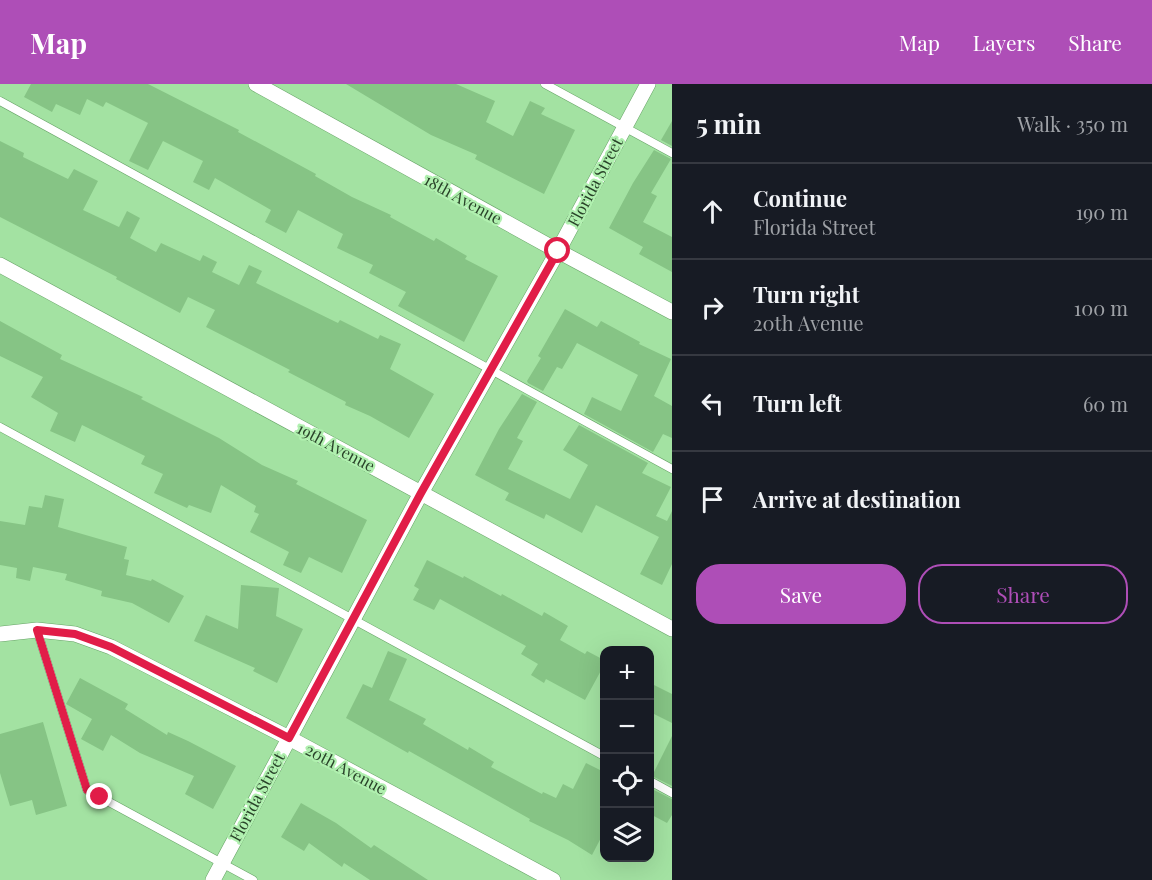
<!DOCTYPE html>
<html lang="en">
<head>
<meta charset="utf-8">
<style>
  body { margin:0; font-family:"Playfair Display",serif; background:#242831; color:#f1f3f6 }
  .controls { position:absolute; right:18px; bottom:18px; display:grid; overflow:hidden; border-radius:12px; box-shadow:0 6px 24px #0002 }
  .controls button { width:54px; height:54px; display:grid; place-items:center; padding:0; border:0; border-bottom:2px solid #363941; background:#171b24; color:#f1f3f6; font:30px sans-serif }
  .stop { position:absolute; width:18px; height:18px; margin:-14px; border:4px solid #e11d48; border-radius:50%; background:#fff }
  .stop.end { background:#e11d48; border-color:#fff; box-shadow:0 2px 6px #0008 }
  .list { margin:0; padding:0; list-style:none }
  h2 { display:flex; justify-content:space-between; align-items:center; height:78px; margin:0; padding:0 24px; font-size:26px }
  h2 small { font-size:20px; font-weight:400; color:#9ea1a6 }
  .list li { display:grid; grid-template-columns:39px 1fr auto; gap:18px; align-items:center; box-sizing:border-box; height:96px; padding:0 24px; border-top:2px solid #363941 }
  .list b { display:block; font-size:22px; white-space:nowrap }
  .list p { margin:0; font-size:20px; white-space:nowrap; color:#9ea1a6 }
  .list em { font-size:20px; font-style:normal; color:#9ea1a6 }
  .actions { display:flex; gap:12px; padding:18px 24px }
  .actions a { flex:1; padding:14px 0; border:2px solid #ae4eb7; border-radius:24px; text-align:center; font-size:21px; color:#ae4eb7 }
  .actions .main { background:#ae4eb7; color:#fff }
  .icon { flex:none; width:33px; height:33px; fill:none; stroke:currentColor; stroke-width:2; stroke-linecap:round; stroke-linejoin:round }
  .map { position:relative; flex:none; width:672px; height:796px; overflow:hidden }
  header { display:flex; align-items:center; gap:36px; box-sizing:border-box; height:84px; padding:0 30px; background:#ae4eb7; color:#fff }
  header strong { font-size:28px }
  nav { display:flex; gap:33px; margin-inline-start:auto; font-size:21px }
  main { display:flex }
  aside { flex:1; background:#171b24 }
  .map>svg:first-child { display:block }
  .building { fill:#86c485 }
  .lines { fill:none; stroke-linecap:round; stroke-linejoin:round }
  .lane-casing { stroke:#66a366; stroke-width:9 }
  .street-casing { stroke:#66a366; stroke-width:16 }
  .lane { stroke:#fff; stroke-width:8 }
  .street { stroke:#fff; stroke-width:15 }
  .route { stroke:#e11d48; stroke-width:8 }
  .labels { text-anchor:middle; stroke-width:4.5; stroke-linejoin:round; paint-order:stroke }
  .street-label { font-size:16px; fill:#294329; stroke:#b0f0af }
</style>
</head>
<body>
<header>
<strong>Map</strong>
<nav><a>Map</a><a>Layers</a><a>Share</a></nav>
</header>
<main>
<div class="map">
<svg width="672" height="796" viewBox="0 0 672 796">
  <rect width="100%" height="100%" fill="#a3e2a2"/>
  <g class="building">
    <polygon points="31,0 148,0 239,46 238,48 316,90 315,92 352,113 391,131 390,133 434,157 436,154 467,172 465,175 498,192 464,258 398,222 406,208 369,189 373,181 337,164 343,150 298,126 286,149 265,138 271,126 215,94 209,106 193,98 203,77 163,57 148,86 129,77 148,39 106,18 103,23 87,15 80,31 56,20 52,28 24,13"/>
    <polygon points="346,0 456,0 495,17 486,38 513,52 530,17 545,24 541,30 575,46 544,110 475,75 477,71 431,51"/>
    <polygon points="672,37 672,62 661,56"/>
    <polygon points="0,57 24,69 23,73 68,95 74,85 98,97 83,126 119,143 127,127 140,134 130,154 156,168 161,159 200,177 203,171 217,178 212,188 239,201 249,181 262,187 256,199 338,239 340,236 378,255 380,251 401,260 390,285 434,310 409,354 370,332 345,321 346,318 288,288 290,286 206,243 215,226 188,213 180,229 116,195 117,193 0,133"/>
    <polygon points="654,66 671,75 651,109 657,112 643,138 672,153 672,188 639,170 643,163 609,144 633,99"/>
    <polygon points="565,225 597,243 601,237 640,258 639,260 671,275 654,312 672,322 672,354 663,350 653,368 584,330 592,313 621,327 638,291 577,259 562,285 557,283 543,307 528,299 527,297 541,274 538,272"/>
    <polygon points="0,237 62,271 60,275 143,313 141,315 219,354 262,381 298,397 296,400 367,436 342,489 309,473 301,489 283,481 289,468 250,448 259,430 254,428 256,422 221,401 211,429 189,421 187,424 154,409 163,390 141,380 145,372 82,341 75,358 50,347 58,329 31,313 43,293 0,272"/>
    <polygon points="522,310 537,318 517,354 523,357 508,385 570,415 588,381 563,366 579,341 648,379 642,389 671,403 656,432 667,437 672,427 672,480 662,501 640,490 659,453 596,421 582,449 546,430 544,435 505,416 509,409 475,391 499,345"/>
    <polygon points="45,411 64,415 58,443 127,463 124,475 129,476 126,491 151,497 152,495 184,512 169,539 132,519 101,512 102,507 65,496 67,490 33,483 30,497 16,494 17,484 0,481 0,437 25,441 29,422 42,424"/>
    <polygon points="427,476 463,494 464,492 501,512 502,510 542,532 544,528 568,542 560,556 585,570 587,567 604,576 604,581 585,616 546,595 544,599 531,591 538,580 521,570 526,562 440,515 434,526 413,516 419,505 414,502"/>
    <polygon points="241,501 279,504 276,532 303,545 277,599 253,587 255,584 194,557 206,531 238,545"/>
    <polygon points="388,567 407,575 389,616 426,635 423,640 468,666 469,663 494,678 491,683 542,710 543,708 556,714 563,700 573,705 586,679 604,688 604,748 592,771 568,756 529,737 530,735 409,667 408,669 346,634 363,600 372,604"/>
    <polygon points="80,594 128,620 125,625 167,651 168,648 188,657 236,682 213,725 185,710 194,692 140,669 111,651 103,667 81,655 92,635 66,620"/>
    <polygon points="650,599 672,610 672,639 650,628"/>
    <polygon points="43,638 67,722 36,731 32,716 10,722 0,689 0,650"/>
    <polygon points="672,652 672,702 652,692"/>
    <polygon points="650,704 672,715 672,731 667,739 650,730"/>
    <polygon points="301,719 336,739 371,764 374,761 428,796 370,796 344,779 342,783 309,759 304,767 281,753"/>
  </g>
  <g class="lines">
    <defs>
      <g id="lane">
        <polyline points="545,0 672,69"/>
        <polyline points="0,17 672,385"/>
        <polyline points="0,343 604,672"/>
        <polyline points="37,546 87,706 253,796"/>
        <polyline points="650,697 672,709"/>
      </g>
      <g id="street">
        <polyline points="256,0 558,167 672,228"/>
        <polyline points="0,181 672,545"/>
        <polyline points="0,550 37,546 75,550 111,563 289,654 553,796"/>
        <polyline points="213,796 421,409 558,167 648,0"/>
      </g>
    </defs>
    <use href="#lane" class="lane-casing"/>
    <use href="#street" class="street-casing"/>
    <use href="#lane" class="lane"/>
    <use href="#street" class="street"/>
  </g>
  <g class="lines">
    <polyline class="route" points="100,713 87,706 37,546 75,550 111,563 289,654 421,409 558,167"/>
  </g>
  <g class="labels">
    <g class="street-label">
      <text transform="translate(595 98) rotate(-62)" y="6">Florida Street</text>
      <text transform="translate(463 115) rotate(29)" y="6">18th Avenue</text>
      <text transform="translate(336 363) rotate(28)" y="6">19th Avenue</text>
      <text transform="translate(346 685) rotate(28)" y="6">20th Avenue</text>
      <text transform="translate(257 713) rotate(-62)" y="6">Florida Street</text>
    </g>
  </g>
</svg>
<div class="controls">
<button>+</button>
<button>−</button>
<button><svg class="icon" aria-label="locate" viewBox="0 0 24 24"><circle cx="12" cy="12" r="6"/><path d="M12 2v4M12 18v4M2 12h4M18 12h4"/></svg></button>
<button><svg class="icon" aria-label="layers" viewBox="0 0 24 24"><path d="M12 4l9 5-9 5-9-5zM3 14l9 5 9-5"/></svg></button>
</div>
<div class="stop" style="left:558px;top:167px"></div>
<div class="stop end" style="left:100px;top:713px"></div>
</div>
<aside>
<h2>5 min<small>Walk · 350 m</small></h2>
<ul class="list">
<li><svg class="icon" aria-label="ahead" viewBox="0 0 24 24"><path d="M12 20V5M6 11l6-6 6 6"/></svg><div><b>Continue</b><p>Florida Street</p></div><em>190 m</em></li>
<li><svg class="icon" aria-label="right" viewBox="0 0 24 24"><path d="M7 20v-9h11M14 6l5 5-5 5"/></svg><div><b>Turn right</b><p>20th Avenue</p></div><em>100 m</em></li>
<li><svg class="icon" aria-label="left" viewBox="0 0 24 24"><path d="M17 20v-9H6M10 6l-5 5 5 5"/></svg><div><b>Turn left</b></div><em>60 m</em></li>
<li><svg class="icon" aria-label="arrive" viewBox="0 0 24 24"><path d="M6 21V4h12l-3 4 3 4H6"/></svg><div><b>Arrive at destination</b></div></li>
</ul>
<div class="actions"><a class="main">Save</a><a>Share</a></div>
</aside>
</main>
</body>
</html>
